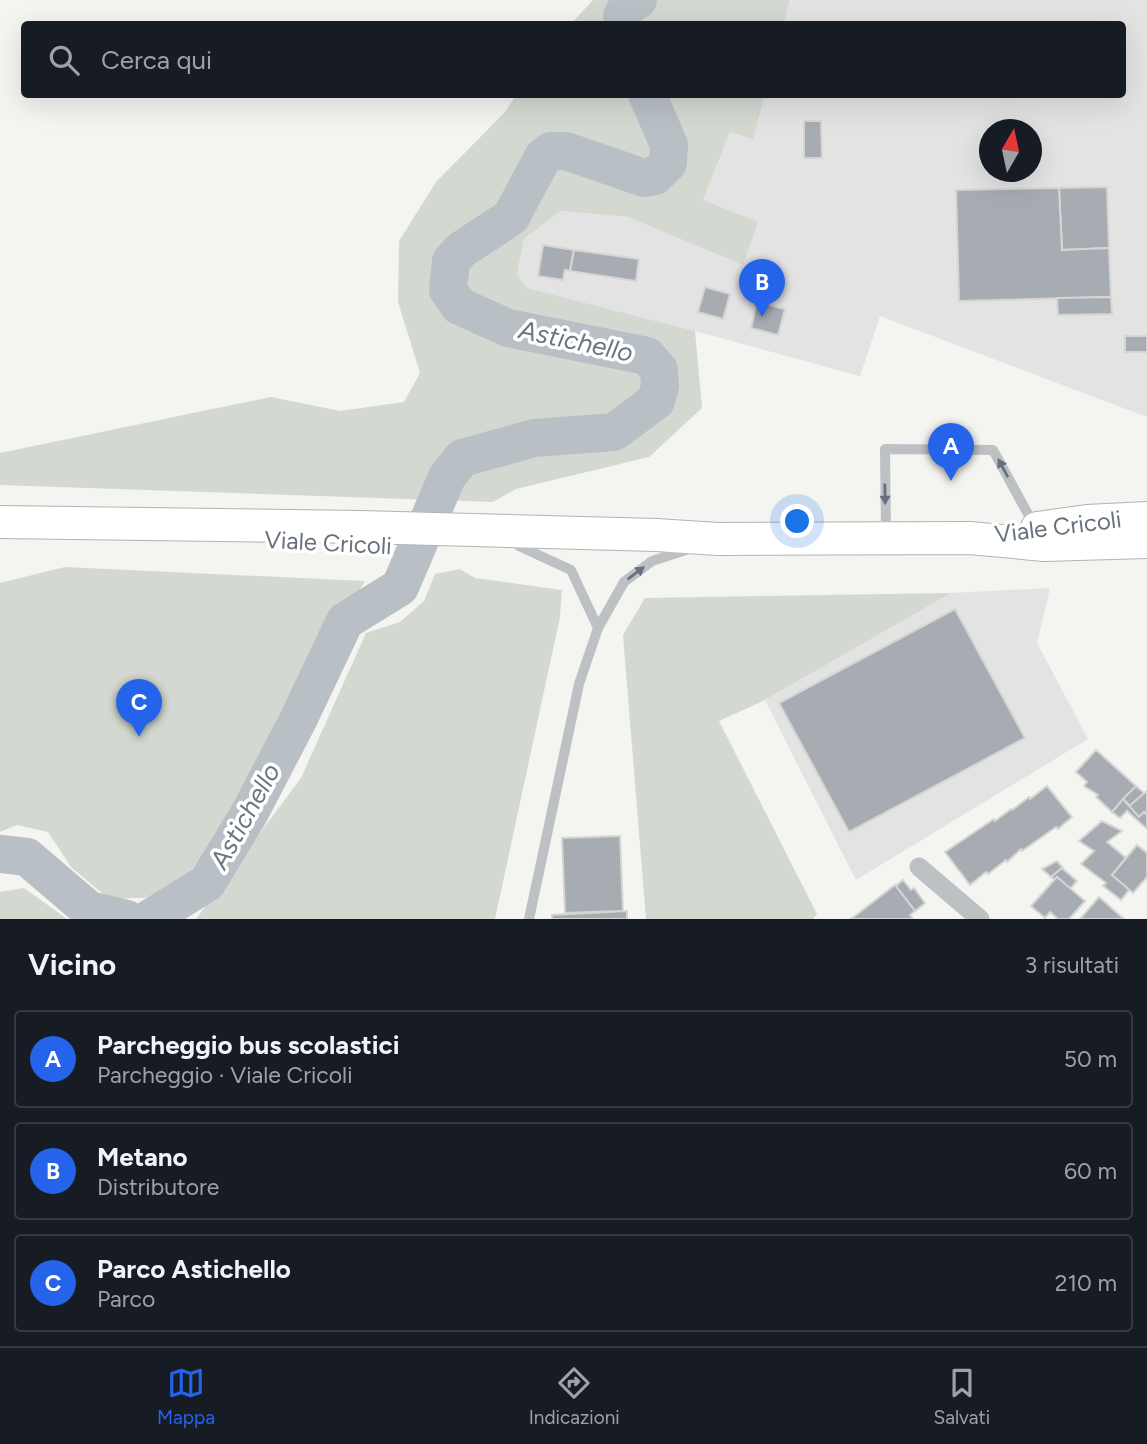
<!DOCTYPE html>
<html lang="it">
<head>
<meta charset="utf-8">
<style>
  body { margin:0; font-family:Figtree,sans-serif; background:#20242c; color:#f1f3f6 }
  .compass { position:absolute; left:979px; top:119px; width:63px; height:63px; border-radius:50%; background:#171b24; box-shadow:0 7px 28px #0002; rotate:9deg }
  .you { position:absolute; left:798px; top:522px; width:24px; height:24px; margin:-18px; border:5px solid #fff; border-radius:50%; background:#1a73e8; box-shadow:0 0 0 10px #1a73e833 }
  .badge { display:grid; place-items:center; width:46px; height:46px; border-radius:50%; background:#2563eb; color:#fff; font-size:23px; font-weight:700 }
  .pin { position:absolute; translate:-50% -58px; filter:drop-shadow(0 2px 4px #0008) }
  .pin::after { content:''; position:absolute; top:37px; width:24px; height:21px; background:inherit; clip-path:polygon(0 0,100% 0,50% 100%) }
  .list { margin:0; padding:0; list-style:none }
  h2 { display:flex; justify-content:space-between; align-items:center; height:91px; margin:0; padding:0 28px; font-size:30px }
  h2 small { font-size:23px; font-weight:400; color:#9ea1a6 }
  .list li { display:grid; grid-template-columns:46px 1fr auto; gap:21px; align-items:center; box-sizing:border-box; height:98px; margin:0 14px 14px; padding:0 14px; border:2px solid #363941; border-radius:7px }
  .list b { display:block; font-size:26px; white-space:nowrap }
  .list p { margin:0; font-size:23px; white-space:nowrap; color:#9ea1a6 }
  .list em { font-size:23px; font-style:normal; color:#9ea1a6 }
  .icon { flex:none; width:38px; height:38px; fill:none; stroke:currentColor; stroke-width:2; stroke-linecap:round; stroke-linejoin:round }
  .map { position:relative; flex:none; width:1147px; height:919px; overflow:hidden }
  .search { position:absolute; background:#171b24; box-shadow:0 7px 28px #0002; left:21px; right:21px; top:21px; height:77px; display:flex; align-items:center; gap:18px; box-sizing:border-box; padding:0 24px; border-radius:7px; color:#9ea1a6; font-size:26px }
  .sheet { height:427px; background:#171b24 }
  nav { display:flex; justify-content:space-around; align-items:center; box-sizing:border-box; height:98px; border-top:2px solid #363941; background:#171b24; font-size:19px; color:#9ea1a6 }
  nav a { display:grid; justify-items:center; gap:4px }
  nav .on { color:#2563eb }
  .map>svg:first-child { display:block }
  .built { fill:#e2e3e2; fill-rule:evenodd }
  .green { fill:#d3d9d1 }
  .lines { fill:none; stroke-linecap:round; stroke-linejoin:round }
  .river { stroke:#b9c0c5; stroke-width:38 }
  .building { fill:#a7acb2; stroke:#d5d6d4; stroke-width:2 }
  .primary-casing { stroke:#b0b3b7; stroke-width:34 }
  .lane { stroke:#bec1c4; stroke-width:10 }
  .street { stroke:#bec1c4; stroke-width:19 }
  .primary { stroke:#fff; stroke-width:32 }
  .oneway { fill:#67717e }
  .labels { text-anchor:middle; stroke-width:7; stroke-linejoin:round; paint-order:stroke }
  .street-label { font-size:24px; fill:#67717e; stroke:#fff }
  .water-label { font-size:26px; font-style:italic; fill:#697782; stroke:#fff }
</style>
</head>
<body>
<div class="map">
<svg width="1147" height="919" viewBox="0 0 1147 919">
  <rect width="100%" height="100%" fill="#f4f4f1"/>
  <g class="built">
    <path d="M790 0H1147V417L880 316 860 376 695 331 527 288 517 274 524 239 561 211 628 217 743 265 703 200 730 132 753 138 765 95 1122 94V24H784ZM990 130H1032V172H990Z"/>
    <polygon points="1050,588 1037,643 1088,739 856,880 765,700 951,593"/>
  </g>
  <g class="green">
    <polygon points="593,0 790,0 784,24 571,24"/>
    <polygon points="516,95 765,95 753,139 730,132 703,200 758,222 743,265 628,217 561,211 524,239 517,274 527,288 695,331 702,408 649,457 516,489 493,502 0,485 0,453 271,397 340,411 404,402 420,373 398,302 399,241 436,182 505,112"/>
    <polygon points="65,567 365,581 325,648 222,838 166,897 109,899 71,867 48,832 17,825 0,832 0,583"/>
    <polygon points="460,569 475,578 562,590 560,617 495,919 196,919 301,778 366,633 400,622 424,601 435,574"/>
    <polygon points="951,593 765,700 719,721 817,914 813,919 646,919 623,635 645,598"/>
    <polygon points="24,888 67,919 0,919 0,892"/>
  </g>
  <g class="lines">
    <g class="river">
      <polyline points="624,24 622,16 628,4 638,0"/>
      <polyline points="0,854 27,857 89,910 127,919"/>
      <polyline points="149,919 207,883 249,814 298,720 345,621 400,587 447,477 462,458 534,438 614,432 656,401 660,386 659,370 647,356 508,328 459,306 448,290 451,261 461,250 511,217 543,157 551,151 566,151 644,178 655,176 668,163 669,145 647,94"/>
    </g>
  </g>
  <g class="building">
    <polygon points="804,121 821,121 822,158 804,158"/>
    <polygon points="1107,187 1109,248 1062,250 1059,188"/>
    <polygon points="1059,188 1062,250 1109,248 1111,297 959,301 956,190"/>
    <polygon points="543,245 574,250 570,271 565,270 563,280 538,276"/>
    <polygon points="574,250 639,259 636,281 570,271"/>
    <polygon points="705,287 730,294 723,319 698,312"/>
    <polygon points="1111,297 1112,314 1058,315 1057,298"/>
    <polygon points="757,302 785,309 778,335 751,328"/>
    <rect x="1125" y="336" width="22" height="16"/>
    <polygon points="955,609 1025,738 849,832 779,703"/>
    <polygon points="1096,750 1136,786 1112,812 1096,797 1098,795 1084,786 1087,782 1076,772"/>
    <polygon points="1047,786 1072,817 1058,829 1056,827 1022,851 1021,849 1007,862 1006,860 988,874 986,872 970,885 945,852 994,819 995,821 1011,809 1012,810 1029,797 1030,799"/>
    <polygon points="1136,786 1144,793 1130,806 1123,799"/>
    <polygon points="1147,791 1147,815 1144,812 1139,817 1128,807"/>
    <polygon points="1123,799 1139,817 1144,812 1147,815 1147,829 1127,811 1120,818 1112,812"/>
    <polygon points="1102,821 1122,831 1107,842 1126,858 1112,875 1130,889 1121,900 1103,886 1106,883 1081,864 1094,851 1079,841"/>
    <polygon points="620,836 623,911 565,913 562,838"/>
    <polygon points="1137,845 1147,853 1147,877 1133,893 1112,875"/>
    <polygon points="1057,861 1063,868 1051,877 1042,869"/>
    <polygon points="1062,868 1077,881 1070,889 1057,877 1055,880 1051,877"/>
    <polygon points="1057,877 1085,901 1069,919 1058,919 1050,912 1045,918 1031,906"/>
    <polygon points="903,880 911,890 914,888 925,903 915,911 896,886"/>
    <polygon points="895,885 915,911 910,915 913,919 851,919"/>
    <polygon points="1099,897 1124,919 1080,919"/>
    <polygon points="627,911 627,919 552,919 552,915"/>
  </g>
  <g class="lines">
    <defs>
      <g id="primary">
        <polyline points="0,522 361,527 656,535 718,539 970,538 1044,545 1147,542"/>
        <polyline points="1037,528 1087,521 1147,518"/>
      </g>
    </defs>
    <use href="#primary" class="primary-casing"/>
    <g class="lane">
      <polyline points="886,535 885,449 993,450 1034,525"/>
      <polyline points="519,546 571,570 598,628"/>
      <polyline points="529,919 579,684 598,628 624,582 652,561 689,549"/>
    </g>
    <polyline class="street" points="919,867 980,919"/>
    <use href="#primary" class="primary"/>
  </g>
  <defs><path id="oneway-solid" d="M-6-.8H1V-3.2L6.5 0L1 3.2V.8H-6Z" transform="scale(1.75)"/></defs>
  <g class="oneway">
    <use href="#oneway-solid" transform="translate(1003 468) rotate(-118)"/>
    <use href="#oneway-solid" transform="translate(885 494) rotate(89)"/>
    <use href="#oneway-solid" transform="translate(636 573) rotate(-37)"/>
  </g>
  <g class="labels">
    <g class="street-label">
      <text transform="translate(1058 527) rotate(-7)" y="8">Viale Cricoli</text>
      <text transform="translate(328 543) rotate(3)" y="8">Viale Cricoli</text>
    </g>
    <g class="water-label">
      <text transform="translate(576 341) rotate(12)" y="9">Astichello</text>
      <text transform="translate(245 816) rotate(-61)" y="9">Astichello</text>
    </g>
  </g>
</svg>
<svg class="compass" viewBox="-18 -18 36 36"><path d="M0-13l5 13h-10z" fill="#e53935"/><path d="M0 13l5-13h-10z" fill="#9ea1a6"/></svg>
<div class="you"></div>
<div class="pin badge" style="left:951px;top:481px">A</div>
<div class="pin badge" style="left:762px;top:317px">B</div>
<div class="pin badge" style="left:139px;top:737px">C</div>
<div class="search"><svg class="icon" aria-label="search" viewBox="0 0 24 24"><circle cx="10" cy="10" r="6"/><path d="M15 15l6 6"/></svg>Cerca qui</div>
</div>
<section class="sheet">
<h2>Vicino<small>3 risultati</small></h2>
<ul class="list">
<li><span class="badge">A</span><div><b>Parcheggio bus scolastici</b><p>Parcheggio · Viale Cricoli</p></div><em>50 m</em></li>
<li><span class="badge">B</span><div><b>Metano</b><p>Distributore</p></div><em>60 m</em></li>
<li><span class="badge">C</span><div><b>Parco Astichello</b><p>Parco</p></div><em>210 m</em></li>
</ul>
</section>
<nav>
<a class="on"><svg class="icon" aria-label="map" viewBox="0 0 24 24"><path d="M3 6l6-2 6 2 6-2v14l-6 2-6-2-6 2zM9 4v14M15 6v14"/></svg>Mappa</a>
<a><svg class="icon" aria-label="directions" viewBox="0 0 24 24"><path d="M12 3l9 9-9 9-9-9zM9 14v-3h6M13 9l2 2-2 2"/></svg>Indicazioni</a>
<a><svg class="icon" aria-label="saved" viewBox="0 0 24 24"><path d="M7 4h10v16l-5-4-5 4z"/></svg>Salvati</a>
</nav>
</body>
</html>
